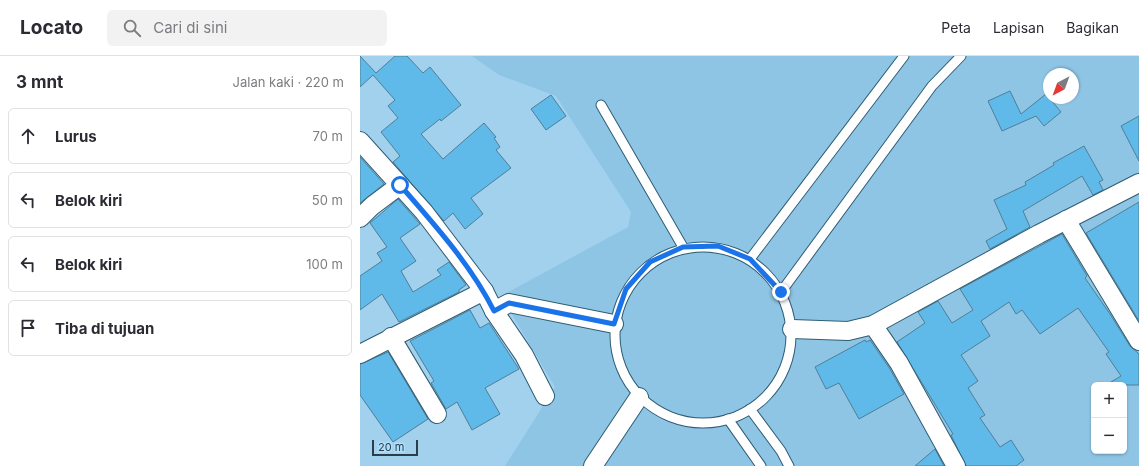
<!DOCTYPE html>
<html lang="id">
<head>
<meta charset="utf-8">
<style>
  body { margin:0; font-family:Inter,sans-serif; background:#f2f2f3; color:#2b2b33 }
  .controls { position:absolute; right:12px; bottom:12px; display:grid; overflow:hidden; border-radius:6px; box-shadow:0 1px 3px #0004 }
  .controls button { width:36px; height:36px; display:grid; place-items:center; padding:0; border:0; border-bottom:1px solid #e1e1e2; background:#fff; color:#2b2b33; font:20px sans-serif }
  .compass { position:absolute; left:683px; top:12px; width:36px; height:36px; border-radius:50%; background:#fff; box-shadow:0 1px 3px #0004; rotate:221deg }
  .scale { position:absolute; left:12px; bottom:10px; width:46px; box-sizing:border-box; padding-left:4px; border:2px solid #2b3e4a; border-top:0; font-size:11px; line-height:14px; white-space:nowrap; color:#2b3e4a; -webkit-text-stroke:3px #aedefb; paint-order:stroke }
  .stop { position:absolute; width:12px; height:12px; margin:-9px; border:3px solid #1a73e8; border-radius:50%; background:#fff }
  .stop.end { background:#1a73e8; border-color:#fff; box-shadow:0 1px 4px #0008 }
  .list { margin:0; padding:0; list-style:none }
  h2 { display:flex; justify-content:space-between; align-items:center; height:52px; margin:0; padding:0 16px; font-size:17px }
  h2 small { font-size:13px; font-weight:400; color:#7c7c81 }
  .list li { display:grid; grid-template-columns:26px 1fr auto; gap:12px; align-items:center; box-sizing:border-box; height:56px; margin:0 8px 8px; padding:0 8px; border:1px solid #e1e1e2; border-radius:6px }
  .list b { display:block; font-size:15px; white-space:nowrap }
  .list em { font-size:13px; font-style:normal; color:#7c7c81 }
  .icon { flex:none; width:22px; height:22px; fill:none; stroke:currentColor; stroke-width:2; stroke-linecap:round; stroke-linejoin:round }
  .map { position:relative; flex:none; width:779px; height:410px; overflow:hidden }
  header { display:flex; align-items:center; gap:24px; box-sizing:border-box; height:56px; padding:0 20px; background:#fff; border-bottom:1px solid #e1e1e2 }
  header strong { font-size:19px }
  nav { display:flex; gap:22px; margin-inline-start:auto; font-size:14px }
  .search { width:280px; height:36px; background:#f2f2f3; display:flex; align-items:center; gap:10px; box-sizing:border-box; padding:0 14px; border-radius:6px; color:#7c7c81; font-size:15px }
  main { display:flex }
  aside { flex:1; background:#fff }
  .map>svg:first-child { display:block }
  .built { fill:#8ec5e5; fill-rule:evenodd }
  .building { fill:#60bae9; stroke:#507e97 }
  .lines { fill:none; stroke-linecap:round; stroke-linejoin:round }
  .lane-casing { stroke:#2f5d75; stroke-width:11 }
  .street-casing { stroke:#2f5d75; stroke-width:20 }
  .lane { stroke:#fff; stroke-width:9 }
  .street { stroke:#fff; stroke-width:18 }
  .route { stroke:#1a73e8; stroke-width:5 }
</style>
</head>
<body>
<header>
<strong>Locato</strong>
<div class="search"><svg class="icon" aria-label="search" viewBox="0 0 24 24"><circle cx="10" cy="10" r="6"/><path d="M15 15l6 6"/></svg>Cari di sini</div>
<nav><a>Peta</a><a>Lapisan</a><a>Bagikan</a></nav>
</header>
<main>
<aside>
<h2>3 mnt<small>Jalan kaki · 220 m</small></h2>
<ul class="list">
<li><svg class="icon" aria-label="ahead" viewBox="0 0 24 24"><path d="M12 20V5M6 11l6-6 6 6"/></svg><div><b>Lurus</b></div><em>70 m</em></li>
<li><svg class="icon" aria-label="left" viewBox="0 0 24 24"><path d="M17 20v-9H6M10 6l-5 5 5 5"/></svg><div><b>Belok kiri</b></div><em>50 m</em></li>
<li><svg class="icon" aria-label="left" viewBox="0 0 24 24"><path d="M17 20v-9H6M10 6l-5 5 5 5"/></svg><div><b>Belok kiri</b></div><em>100 m</em></li>
<li><svg class="icon" aria-label="arrive" viewBox="0 0 24 24"><path d="M6 21V4h12l-3 4 3 4H6"/></svg><div><b>Tiba di tujuan</b></div></li>
</ul>
</aside>
<div class="map">
<svg width="779" height="410" viewBox="0 0 779 410">
  <rect width="100%" height="100%" fill="#a1d1ed"/>
  <path class="built" d="M112 0H779V410H145L195 331 141 240 268 171 271 156 196 40 139 19ZM689 18H713V42H689ZM734 329H764V395H734Z"/>
  <g class="building">
    <polygon points="0,0 16,17 35,0 47,0 63,17 70,11 101,49 81,65 80,63 61,78 83,103 124,67 136,81 134,82 140,91 136,94 151,112 111,142 123,158 105,173 93,157 84,165 33,106 40,100 21,76 38,62 28,50 35,44 13,19 0,31"/>
    <polygon points="650,35 661,58 686,38 701,56 684,70 676,60 642,75 628,45"/>
    <polygon points="191,39 206,60 186,74 171,53"/>
    <polygon points="779,60 779,105 761,70"/>
    <polygon points="724,90 743,124 739,126 743,134 733,139 722,120 663,155 670,171 630,193 626,185 647,173 634,144 666,129 665,126 694,109 693,107"/>
    <polygon points="0,101 24,128 0,147"/>
    <polygon points="38,143 60,168 40,182 56,205 41,215 53,236 81,219 77,214 89,206 106,229 99,234 99,236 39,266 22,238 0,254 0,220 22,205 17,197 27,191 10,167"/>
    <polygon points="779,146 779,265 726,177"/>
    <polygon points="702,178 727,220 725,222 750,258 770,290 779,298 779,329 746,329 761,320 746,298 749,296 718,252 680,278 662,254 656,258 649,246 621,265 630,280 601,299 618,325 608,332 625,359 620,362 640,391 651,384 664,404 656,410 606,410 591,379 593,378 537,286 565,267 558,256 578,245 592,267 613,254 600,233"/>
    <polygon points="110,254 120,272 129,267 159,313 125,332 140,358 112,374 97,346 86,353 71,327 74,325 50,285"/>
    <polygon points="505,284 506,286 510,284 530,313 544,338 499,363 479,327 466,333 455,311"/>
    <polygon points="28,296 68,363 33,386 0,339 0,308"/>
    <polygon points="575,393 584,410 555,410"/>
  </g>
  <g class="lines">
    <defs>
      <g id="lane">
        <polyline points="241,49 323,191"/>
        <circle cx="343" cy="279" r="88"/>
        <polyline points="390,203 544,0"/>
        <polyline points="421,236 572,30 601,0"/>
        <polyline points="390,353 421,395 429,410"/>
        <polyline points="368,363 401,410"/>
      </g>
      <g id="street">
        <polyline points="0,85 64,156 124,235 134,255 164,299 185,340"/>
        <polyline points="0,162 12,150 40,129"/>
        <polyline points="706,164 779,285"/>
        <polyline points="134,255 149,247 254,268"/>
        <polyline points="513,269 539,307 596,410"/>
        <polyline points="432,273 488,275 513,269 679,178 779,127"/>
        <polyline points="31,281 77,358"/>
        <polyline points="0,298 124,235"/>
        <polyline points="233,410 279,341"/>
      </g>
    </defs>
    <use href="#lane" class="lane-casing"/>
    <use href="#street" class="street-casing"/>
    <use href="#lane" class="lane"/>
    <use href="#street" class="street"/>
  </g>
  <g class="lines">
    <path class="route" d="M40 129C74 168 111 209 134 255L149 247 254 268 266 233 290 206 323 191 358 190 390 203 421 236"/>
  </g>
</svg>
<div class="controls">
<button>+</button>
<button>−</button>
</div>
<svg class="compass" viewBox="-18 -18 36 36"><path d="M0-13l5 13h-10z" fill="#e53935"/><path d="M0 13l5-13h-10z" fill="#7c7c81"/></svg>
<div class="scale">20 m</div>
<div class="stop" style="left:40px;top:129px"></div>
<div class="stop end" style="left:421px;top:236px"></div>
</div>
</main>
</body>
</html>
